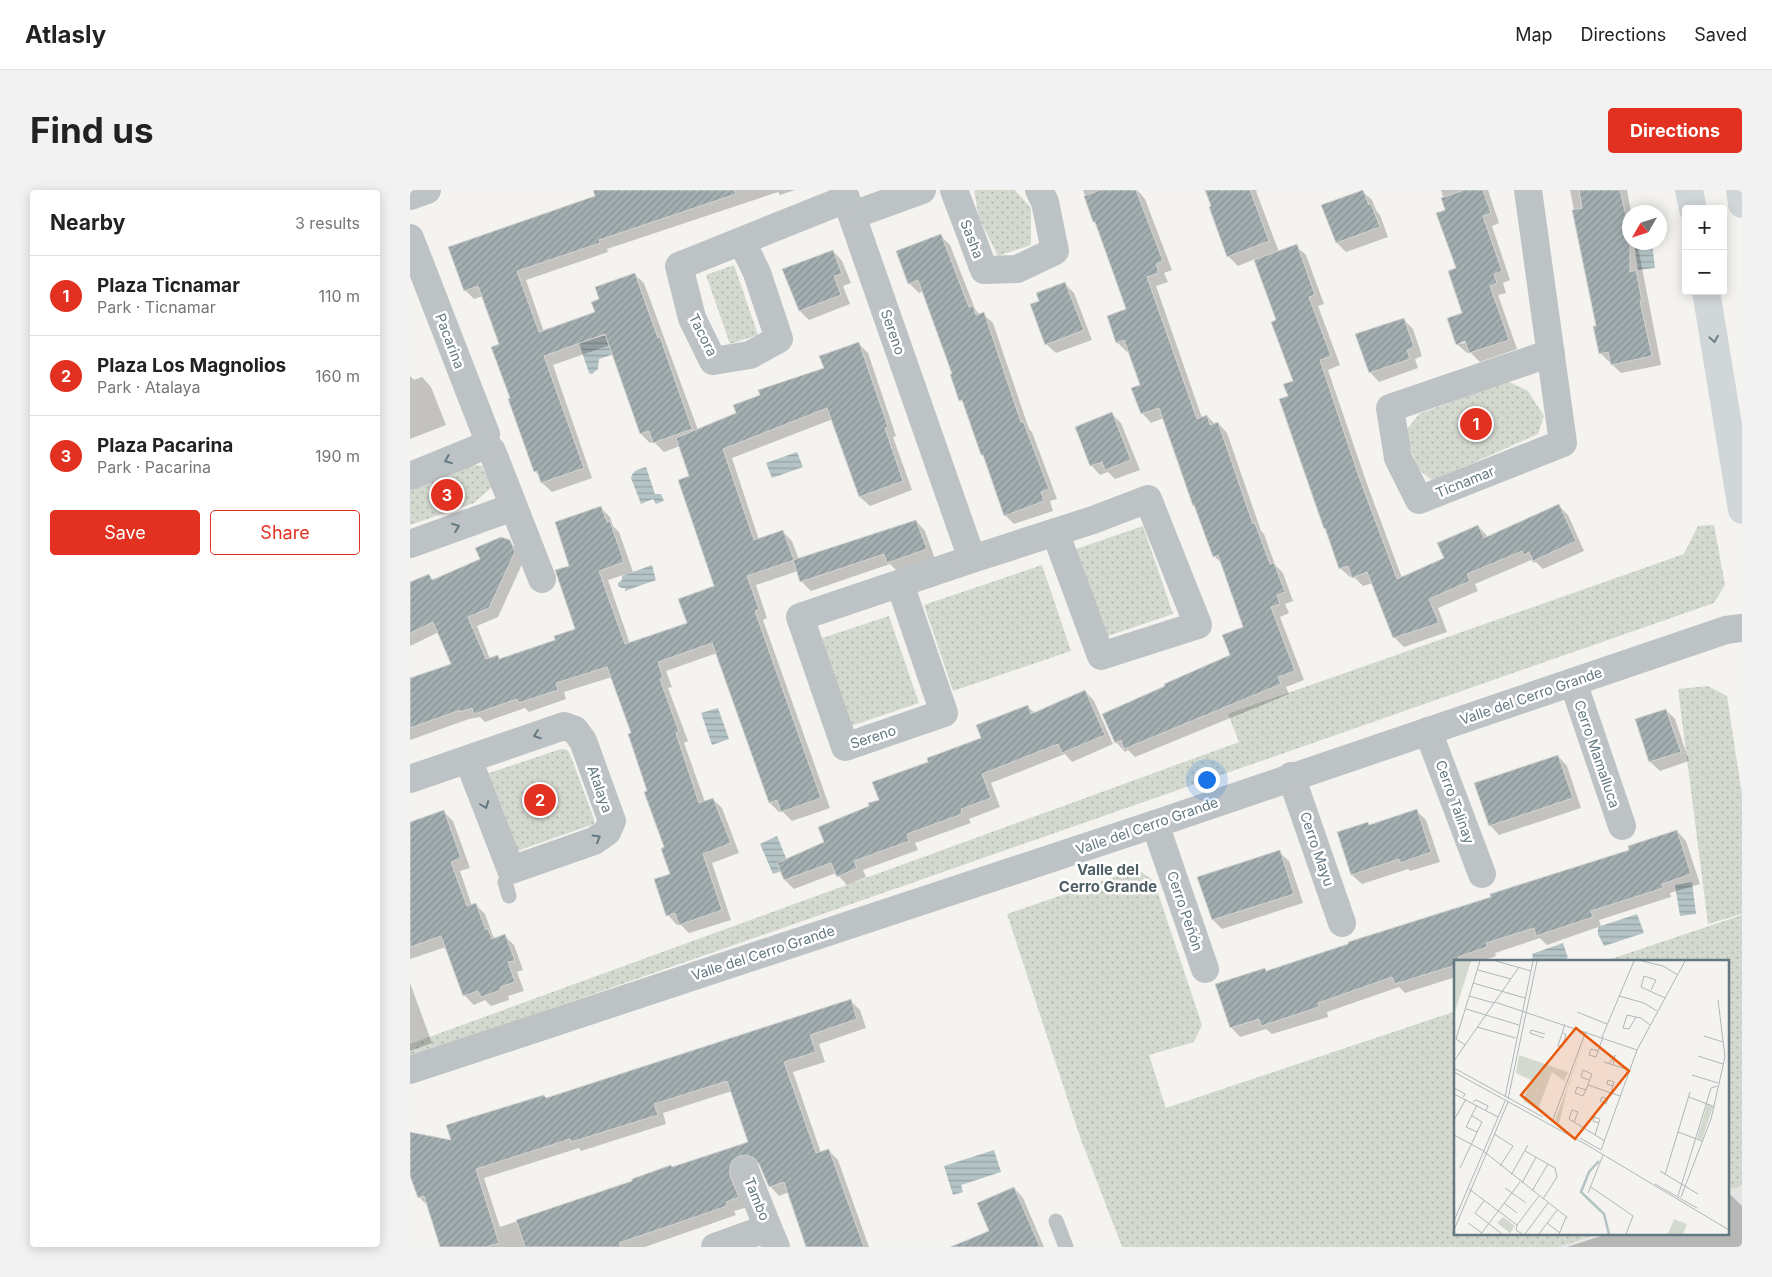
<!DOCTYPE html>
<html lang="en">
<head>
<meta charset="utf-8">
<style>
  body { margin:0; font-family:Inter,sans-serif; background:#f2f2f2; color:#222 }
  .controls { position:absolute; right:15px; top:15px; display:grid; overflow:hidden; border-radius:5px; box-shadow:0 2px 12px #0003 }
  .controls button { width:45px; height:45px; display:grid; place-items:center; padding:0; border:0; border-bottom:1px solid #e0e0e0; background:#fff; color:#222; font:25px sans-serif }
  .compass { position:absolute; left:1212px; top:15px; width:45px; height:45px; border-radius:50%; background:#fff; box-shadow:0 2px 12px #0003; rotate:231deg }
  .you { position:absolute; left:796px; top:589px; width:18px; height:18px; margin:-12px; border:4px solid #fff; border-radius:50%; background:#1a73e8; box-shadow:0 0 0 8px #1a73e833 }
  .badge { display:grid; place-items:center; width:32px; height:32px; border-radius:50%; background:#e33121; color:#fff; font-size:16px; font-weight:700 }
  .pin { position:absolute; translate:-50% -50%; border:2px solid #fff; box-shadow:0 1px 5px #0006 }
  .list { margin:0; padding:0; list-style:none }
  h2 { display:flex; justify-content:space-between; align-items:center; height:65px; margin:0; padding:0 20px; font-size:21px }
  h2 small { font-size:16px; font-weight:400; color:#767676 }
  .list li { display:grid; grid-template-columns:32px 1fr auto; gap:15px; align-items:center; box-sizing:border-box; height:80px; padding:0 20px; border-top:1px solid #e0e0e0 }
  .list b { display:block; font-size:19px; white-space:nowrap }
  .list p { margin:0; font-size:16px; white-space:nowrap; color:#767676 }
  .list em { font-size:16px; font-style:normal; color:#767676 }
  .actions { display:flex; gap:10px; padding:15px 20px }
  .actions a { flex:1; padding:11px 0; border:1px solid #e33121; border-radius:5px; text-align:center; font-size:18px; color:#e33121 }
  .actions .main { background:#e33121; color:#fff }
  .map { position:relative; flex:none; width:1332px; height:1057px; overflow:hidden; border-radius:5px }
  header { display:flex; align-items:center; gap:30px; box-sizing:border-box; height:70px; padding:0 25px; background:#fff; border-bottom:1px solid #e0e0e0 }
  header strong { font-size:24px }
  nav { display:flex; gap:28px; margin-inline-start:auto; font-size:18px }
  .intro { display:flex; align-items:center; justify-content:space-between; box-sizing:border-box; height:120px; padding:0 30px }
  h1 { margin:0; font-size:35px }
  .button { padding:12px 22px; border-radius:5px; background:#e33121; color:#fff; font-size:18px; font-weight:700 }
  main { display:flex; gap:30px; padding:0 30px }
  aside { flex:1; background:#fff; border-radius:5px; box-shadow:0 2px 12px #0003 }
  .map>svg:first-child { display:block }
  .built { fill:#e4e5e3 }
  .grass { fill:url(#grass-dots) }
  .water { fill:url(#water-rules) }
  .shadow { fill:#0003; fill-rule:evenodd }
  .building { fill:url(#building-hatch); stroke:#d5d4d2 }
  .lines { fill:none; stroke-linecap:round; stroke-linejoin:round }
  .lane { stroke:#bdc2c4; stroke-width:15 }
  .street { stroke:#bdc2c4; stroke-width:28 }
  .secondary { stroke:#d1d6d9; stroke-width:28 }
  .oneway { stroke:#6e818a }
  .oneway2 { stroke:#637881 }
  .labels { text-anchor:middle; stroke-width:5; stroke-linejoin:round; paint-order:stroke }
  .street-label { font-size:14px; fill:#637881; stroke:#fff }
  .neighbourhood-label { font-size:15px; font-weight:bold; fill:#505f66; stroke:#fff }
  .inset-river { fill:none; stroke:#b4c3c5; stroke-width:2.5 }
  .inset-road { fill:none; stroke:#adb7b9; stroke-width:1 }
  .view { fill:#e8590c; fill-opacity:0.15; stroke:#e8590c; stroke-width:2.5 }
  .inset-edge { fill:none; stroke:#637881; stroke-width:2.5 }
</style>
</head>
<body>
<header>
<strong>Atlasly</strong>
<nav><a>Map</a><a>Directions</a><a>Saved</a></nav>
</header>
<div class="intro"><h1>Find us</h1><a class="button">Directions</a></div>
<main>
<aside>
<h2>Nearby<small>3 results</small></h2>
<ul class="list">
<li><span class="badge">1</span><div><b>Plaza Ticnamar</b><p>Park · Ticnamar</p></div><em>110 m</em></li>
<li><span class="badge">2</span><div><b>Plaza Los Magnolios</b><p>Park · Atalaya</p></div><em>160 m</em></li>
<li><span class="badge">3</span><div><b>Plaza Pacarina</b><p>Park · Pacarina</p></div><em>190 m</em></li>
</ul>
<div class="actions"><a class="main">Save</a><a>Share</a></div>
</aside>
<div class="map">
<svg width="1332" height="1057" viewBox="0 0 1332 1057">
  <defs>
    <pattern id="grass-dots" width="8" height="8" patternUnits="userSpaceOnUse" patternTransform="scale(1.25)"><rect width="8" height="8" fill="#d4d9cf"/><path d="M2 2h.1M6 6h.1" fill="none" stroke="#b0b5ad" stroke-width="1.8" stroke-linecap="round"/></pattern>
    <pattern id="water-rules" width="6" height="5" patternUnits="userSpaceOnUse" patternTransform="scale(1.25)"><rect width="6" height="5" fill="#b4c3c5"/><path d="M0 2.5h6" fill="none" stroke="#96a3a5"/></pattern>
    <pattern id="building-hatch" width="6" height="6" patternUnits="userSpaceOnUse" patternTransform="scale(1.25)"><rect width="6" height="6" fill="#a3aeb1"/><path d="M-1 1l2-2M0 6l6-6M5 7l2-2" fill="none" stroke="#889295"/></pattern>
  </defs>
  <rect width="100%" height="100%" fill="#f4f3ef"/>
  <polygon class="built" points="1332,996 1332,1057 1150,1057 1190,1043 1318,1043 1318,1000"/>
  <g class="grass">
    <polygon points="564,0 605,0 621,18 621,55 588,66 569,28"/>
    <polygon points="324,75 348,145 320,154 296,85"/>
    <polygon points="1097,191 1118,201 1134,226 1128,244 1023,291 1008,279 995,242 1009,224"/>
    <polygon points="49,272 72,276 82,297 64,313 0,335 0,292"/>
    <polygon points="1304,335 1315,395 1304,413 0,868 0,854 829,552 818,524 1274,364 1288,336"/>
    <polygon points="733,336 763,424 695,447 666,359"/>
    <polygon points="632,375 661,461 543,501 514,415"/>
    <polygon points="479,426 509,513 441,536 412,448"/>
    <polygon points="1298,496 1317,506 1332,605 1332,724 1298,734 1268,499"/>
    <polygon points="151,559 157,560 160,564 184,629 184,634 107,661 76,586 79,583"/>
    <polygon points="727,679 744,691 792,835 784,852 739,865 756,918 1046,821 1046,1043 1190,1043 1150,1057 712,1057 670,947 597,724"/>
    <polygon points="1332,725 1332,996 1318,1000 1318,771 1195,771"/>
  </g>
  <g class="water">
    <polygon points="1224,53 1242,53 1245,78 1228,80"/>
    <polygon points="204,143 210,162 189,169 188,179 182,184 179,183 169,153"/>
    <polygon points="387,262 393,277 362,288 356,273"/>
    <path d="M236 277 245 304H251L254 311 246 314 243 309 231 314 221 288C223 280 229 279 236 277Z"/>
    <polygon points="242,375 246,390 215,401 215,398 212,398 208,396 208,393 212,390 212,386"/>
    <polygon points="308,518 319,549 302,555 291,523"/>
    <polygon points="367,646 380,678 363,684 350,654"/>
    <polygon points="1282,692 1286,724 1270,726 1265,695"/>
    <polygon points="1227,724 1234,743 1194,756 1188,744 1188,737"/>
    <polygon points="1153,753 1158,768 1151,771 1119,771 1123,767 1122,764"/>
    <polygon points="584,960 591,982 551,995 553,1002 543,1005 534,976"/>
  </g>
  <g class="shadow">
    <polygon points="198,0 385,0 370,5 368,2 197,59 198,62 116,90 134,142 186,123 191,110 224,84 234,93 288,240 328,224 415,179 449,154 458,163 486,246 483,247 502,300 460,316 450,307 423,229 322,268 349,350 373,342 382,351 389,370 506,331 515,341 525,369 488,382 480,374 401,401 392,392 388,381 346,395 357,428 353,430 420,618 382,631 372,621 369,622 360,613 307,463 256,481 262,497 258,498 278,551 274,553 295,612 303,609 312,618 329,663 302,673 321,730 279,743 270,734 267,735 258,725 261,685 256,658 223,544 202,487 154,502 156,509 119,522 115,518 75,532 70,527 59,529 0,550 0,489 43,475 29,442 0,456 0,393 19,386 24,390 71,370 99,352 109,361 113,372 88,427 67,436 80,469 88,467 91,470 147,451 166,440 161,377 191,318 200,327 203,336 209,342 223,382 198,390 220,454 278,433 305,397 281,287 270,256 254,262 244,252 240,253 231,244 200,155 143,175 182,288 142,302 132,293 130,287 125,281 101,209 90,155 73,106 64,109 55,100"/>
    <polygon points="673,0 727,0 735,9 762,80 754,83 758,92 746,96 792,228 797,226 805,234 808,233 817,243 851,341 854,344 865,375 873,383 883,411 875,414 879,423 870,427 894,490 876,497 879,504 725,567 718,560 715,562 706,552 821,466 835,438 812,374 804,366 787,318 784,315 754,228 741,233 732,223 731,195 719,161 717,162 707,152 718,120 688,35 684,32"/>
    <polygon points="796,0 848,0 846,1 869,62 886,56 896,65 914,114 908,116 930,175 918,180 957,294 992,388 1035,368 1068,336 1078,347 1149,316 1158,325 1174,361 1133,379 1126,372 1124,373 1121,370 1065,394 1068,401 1028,418 1037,442 994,457 984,447 963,393 953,396 943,386 940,387 930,378 917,341 915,338 879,207 884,191 868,130 845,69 828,76 818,66"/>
    <path d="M1031 0H1078L1089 33 1082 36 1100 90 1093 93 1096 103 1088 105 1107 159 1070 172 1060 162 1057 163 1047 154 1054 123 1037 21ZM1061 148V151L1051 154V152Z"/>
    <polygon points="1160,0 1217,0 1221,22 1220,22 1220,52 1227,52 1251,175 1211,183 1190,163 1187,137"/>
    <polygon points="952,1 962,10 966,20 970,25 978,47 936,62 927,53"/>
    <polygon points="531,46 540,55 565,119 570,125 573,124 583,133 619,239 622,242 647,309 640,311 643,321 604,334 595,325 576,268 572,265 554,214 550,210 543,184 513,101 509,103 499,93"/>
    <polygon points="423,61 432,71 441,93 433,96 440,114 399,130 390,121 374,80"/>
    <polygon points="655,94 664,103 682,150 646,163 636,154 631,111"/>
    <polygon points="993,129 1003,139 1012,166 1005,169 1008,178 969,192 960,182"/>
    <polygon points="0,186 4,190 12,187 21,197 36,235 0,249"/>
    <polygon points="702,224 711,233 730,280 705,289 698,282 690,285 681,275"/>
    <polygon points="675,501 684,511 703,554 662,572 655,564 581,593 590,617 559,629 561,633 505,653 508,660 453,680 456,687 437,695 426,683 384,699 375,690 369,674 416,653 461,617 520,573 573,548 618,517 625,523"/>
    <polygon points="1256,520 1265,529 1279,571 1250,581 1240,572 1226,530"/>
    <polygon points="1148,566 1157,576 1171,618 1089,645 1080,635"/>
    <polygon points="1006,620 1016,630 1030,672 1000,681 998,679 952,694 942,685 928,643 957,633 960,636"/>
    <polygon points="33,621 43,631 60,678 50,681 62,716 65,714 75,724 83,746 86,749 95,746 104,755 113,780 107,782 114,801 98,806 99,810 81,816 75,810 64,815 54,805 36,757 0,769 0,633"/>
    <polygon points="1267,641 1276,651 1290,694 1260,703 1261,707 1189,730 1191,736 1137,755 1130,748 1085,763 1086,766 1072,771 1046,771 1046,787 995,803 989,797 917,822 918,827 862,844 856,839 830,847 821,837 856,782 1220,661"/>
    <polygon points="869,662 879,671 893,713 812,739 803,730"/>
    <polygon points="0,793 22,853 0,861"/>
    <path d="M441 811 450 820 456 838 409 854 415 872 383 882 411 963 418 960 428 970 459 1057H399L379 1002 369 1006 360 996 351 975 347 973 338 975V1017L324 1021 326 1025 235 1057H32L18 1016 9 1007 0 982V949L42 951 137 909ZM322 901 339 953 90 1037 74 988 169 958 171 961 256 934 253 923Z"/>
    <polygon points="604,998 613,1008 634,1057 544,1057 580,1041"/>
    <polygon points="1321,1005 1332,1016 1332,1057 1157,1057 1200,1043 1318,1043 1318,1006"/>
  </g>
  <g class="building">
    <polygon points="183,0 325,0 326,4 189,50 190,53 107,81 129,142 185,122 181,112 189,109 185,97 225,83 248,148 250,147 282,239 243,253 239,241 230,244 195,144 134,166 174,278 131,293 127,281 124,282 98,209 100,208 81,157 89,154 68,96 54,101 38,57 185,6"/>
    <polygon points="690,0 726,0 753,71 746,74 749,83 737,87 787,229 797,225 800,235 808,232 843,334 845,333 860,374 864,373 875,402 867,405 870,414 861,417 885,481 868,487 871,494 714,559 711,550 705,553 692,524 755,496 754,494 820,465 812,445 833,437 808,365 803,367 784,315 783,316 749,218 731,224 721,198 730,195 714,150 706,153 697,126 716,119 685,32 683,32 674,6"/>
    <polygon points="795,0 840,0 859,51 817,67 799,17 801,16"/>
    <polygon points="953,0 959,15 961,14 970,37 926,53 911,15"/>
    <polygon points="1054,0 1073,0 1081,23 1073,26 1092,81 1084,84 1087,93 1080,96 1099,150 1059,163 1055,151 1046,155 1037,128 1052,123 1038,81 1046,78 1026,23 1035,20 1031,8"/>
    <polygon points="1169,0 1210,0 1220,43 1220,82 1226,80 1232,111 1230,111 1242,166 1201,175 1198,162 1189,164 1183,136 1186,136 1162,20 1172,18"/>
    <polygon points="531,44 559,117 563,115 566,125 574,122 611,232 613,231 639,299 631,302 634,311 594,326 573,265 571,265 552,210 549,211 540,184 542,184 508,90 498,94 486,61"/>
    <polygon points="887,54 905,105 899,107 921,166 910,170 948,284 987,389 1034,368 1027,353 1068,335 1074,348 1149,314 1166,351 1123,371 1119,362 1114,365 1112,361 1057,384 1060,391 1019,409 1029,433 983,448 957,382 942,388 938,376 929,379 915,338 914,339 869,209 878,206 873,194 883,191 861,132 866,130 844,70"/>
    <polygon points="423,60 432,84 424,86 431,105 389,121 372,79"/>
    <polygon points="655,92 674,140 635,155 620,114 629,111 626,103"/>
    <polygon points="994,128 1004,157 997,160 1000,169 959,183 945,144"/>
    <polygon points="449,152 478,237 475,238 493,291 449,307 417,218 313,259 344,350 373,340 384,370 337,386 349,419 345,421 411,608 371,622 367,610 359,613 302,453 248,472 253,488 250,489 269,542 266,543 289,613 303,608 321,653 293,664 312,720 269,735 265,723 256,726 244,689 260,684 251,659 254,657 234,602 237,601 218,544 221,543 197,477 146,493 148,500 108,513 107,509 64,524 62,518 50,522 50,520 0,538 0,488 41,474 23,432 0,443 0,392 19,384 22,390 70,369 65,358 91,347 100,350 105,362 79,418 58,427 76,469 88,465 89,469 145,450 144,446 165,439 145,380 159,376 145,332 191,316 197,332 200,331 214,372 189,381 215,454 277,433 268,409 304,396 268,290 279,286 266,248 326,223 323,215 350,205 348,200 414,178 409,166"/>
    <polygon points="702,222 721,270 695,280 692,272 680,276 665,237"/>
    <polygon points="506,330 517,359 477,373 474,364 390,392 383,370"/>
    <polygon points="675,500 695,545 652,563 648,554 572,584 581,608 551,619 552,624 497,644 499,651 444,671 447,678 427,687 421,673 374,690 367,673 414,652 408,637 459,616 458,613 469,610 462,592 518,572 517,568 571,548 566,535 618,515 621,524"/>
    <polygon points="1256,519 1271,562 1239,572 1225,529"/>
    <polygon points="1148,565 1163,608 1079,636 1064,593"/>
    <polygon points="1007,619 1021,662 990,673 989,669 941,685 927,642 958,632 959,635"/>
    <polygon points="34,620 51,668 41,672 57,716 66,713 76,740 78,739 82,749 95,744 105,771 98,772 105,792 90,797 91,800 71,807 68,801 53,806 31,746 0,757 0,632"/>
    <polygon points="1267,640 1281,684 1252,694 1253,698 1181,721 1183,727 1126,746 1124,738 1076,753 1077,757 1048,767 1049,771 1046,771 1046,775 985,794 982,787 908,813 909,817 851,836 849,829 820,838 805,794 855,778 856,781 938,754 938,752 1081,707 1080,704 1219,660 1218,656"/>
    <polygon points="870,660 884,704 802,730 787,687"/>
    <polygon points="441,809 447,829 400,845 406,862 374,872 406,963 419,959 454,1057 396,1057 374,992 359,997 349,974 344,968 337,965 329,966 323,970 320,977 320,986 329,1007 316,1012 317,1016 209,1053 211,1057 115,1057 106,1030 222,991 222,989 261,975 262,977 338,952 317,891 244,914 248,925 161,952 160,949 66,979 89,1053 76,1057 30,1057 14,1006 8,1008 0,986 0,942 41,950 36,935 134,905 136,908"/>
    <polygon points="604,997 630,1057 540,1057 579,1041 567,1013"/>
  </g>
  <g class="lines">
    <g class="lane">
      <polyline points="99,706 95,692 101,680"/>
      <polyline points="646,1031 656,1057"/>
    </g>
    <g class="street">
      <polyline points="433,0 562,369 390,427 435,557 534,523 490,394"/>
      <polyline points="544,0 574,80 607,79 645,61 635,12 629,0"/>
      <polyline points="1118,0 1153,253 1009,310 988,268 980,218 1141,163"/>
      <polyline points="0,6 17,0"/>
      <polyline points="443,25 512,0"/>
      <polyline points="0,48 76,244 75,253 82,261 132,389"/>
      <polyline points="332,52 347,83 369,149 340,165 303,171 282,128 269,76 436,9"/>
      <polyline points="0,286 69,258 75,253"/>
      <polyline points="0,354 103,317"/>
      <polyline points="562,369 683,330 738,309 788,435 691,466 645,342"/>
      <polyline points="1163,492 1212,636"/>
      <polyline points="1018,541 1072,684"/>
      <polyline points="881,586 932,733"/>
      <polyline points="0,589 154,536 165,540 173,551 202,631 197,642 184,651 101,680 58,569"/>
      <polyline points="745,634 795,779"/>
      <polyline points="0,880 745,634 1316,440 1332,438"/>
      <polyline points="335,980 358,1038"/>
      <polyline points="305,1057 358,1038 366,1057"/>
    </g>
    <g class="secondary">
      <polyline points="1279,0 1283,19"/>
      <polyline points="1330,0 1332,14"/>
      <polyline points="1296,101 1332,320"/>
    </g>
  </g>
  <defs><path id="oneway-chevron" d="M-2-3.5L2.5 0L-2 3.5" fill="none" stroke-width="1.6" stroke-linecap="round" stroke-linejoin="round" transform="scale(1.25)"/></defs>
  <use class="oneway" href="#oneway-chevron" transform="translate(1304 149) rotate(81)"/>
  <g class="oneway2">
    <use href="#oneway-chevron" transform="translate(38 270) rotate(158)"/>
    <use href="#oneway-chevron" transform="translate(46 337) rotate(-21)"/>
    <use href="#oneway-chevron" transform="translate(127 545) rotate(161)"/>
    <use href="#oneway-chevron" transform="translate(75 615) rotate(69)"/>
    <use href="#oneway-chevron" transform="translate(187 648) rotate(-31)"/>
  </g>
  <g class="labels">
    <g class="street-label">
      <text transform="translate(562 49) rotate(69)" y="5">Sasha</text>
      <text transform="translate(483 142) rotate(71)" y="5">Sereno</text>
      <text transform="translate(293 145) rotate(63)" y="5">Tacora</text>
      <text transform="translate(40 151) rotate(69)" y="5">Pacarina</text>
      <text transform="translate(1055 292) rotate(-22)" y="5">Ticnamar</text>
      <text transform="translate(1121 506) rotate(-19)" y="5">Valle del Cerro Grande</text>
      <text transform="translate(463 547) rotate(-18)" y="5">Sereno</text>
      <text transform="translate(1187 564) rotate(71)" y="5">Cerro Mamalluca</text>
      <text transform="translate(190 599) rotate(71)" y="5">Atalaya</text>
      <text transform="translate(1045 612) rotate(70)" y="5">Cerro Talinay</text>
      <text transform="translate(737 636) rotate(-19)" y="5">Valle del Cerro Grande</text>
      <text transform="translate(907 659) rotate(71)" y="5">Cerro Mayu</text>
      <text transform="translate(775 721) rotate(71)" y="5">Cerro Peñón</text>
      <text transform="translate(353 763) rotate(-18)" y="5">Valle del Cerro Grande</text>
      <text transform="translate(347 1009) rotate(68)" y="5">Tambo</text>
    </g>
    <g class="neighbourhood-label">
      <text x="698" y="685">Valle del<tspan x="698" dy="17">Cerro Grande</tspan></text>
    </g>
  </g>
  <g transform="translate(1044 770)">
    <rect width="275" height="275" fill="#f4f3ef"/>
    <path d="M133 73 113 130 105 164 101 160ZM65 95 114 112 110 121 98 112 85 147 97 157 69 141 77 120 62 113ZM253 144 259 147 248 180 243 178ZM49 257 61 266 56 273 43 263Z" fill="#d4d9cf"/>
    <path d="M0 1H17L0 55ZM220 259 233 264 229 274H214Z" fill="#d4d9cf"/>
    <path class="inset-river" d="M145 201 135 212 127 232 150 254 155 274"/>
    <path class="inset-road" d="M42 1 77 11M188 1 209 6 224 15M24 10 57 19M19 23 71 38M197 30 202 20 190 16 187 27 211 38M15 36 40 43M165 36 190 43 203 51M41 42 183 90M12 49 65 65M123 52 153 64M182 57 175 69 169 68 173 55 182 57 187 58 196 65M23 67 62 78M109 73 112 75 108 87 104 86 111 64M250 76 269 82M148 77 180 1M90 78 76 73 77 70 91 74M11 85 2 79 26 1M144 91 137 89 135 95 142 97 149 77M244 96 269 104M0 101 65 7M150 102 175 110M155 104 161 95 159 105M0 108 89 157M0 112 133 185 275 270M238 115 264 123M135 120 127 117 129 110 138 114 134 125 166 136M0 128 11 134 9 137M132 130 123 127 121 133 129 136 134 125M157 133 160 122 154 120 153 124 159 126M0 134 44 157M51 137 79 1M235 137 261 147M54 139 83 1M154 139 148 137 146 141 152 144 156 133M19 142 22 140 34 146 32 150M23 145 12 167 23 172M0 160 12 139M98 162 132 71M120 162 124 152 118 150 115 159 151 181M224 172 248 181M40 174 59 186 46 206M0 175 28 190 114 258M141 175 146 159 140 157 139 161 145 163M126 178 147 190 183 90 231 1M71 191 101 208 103 217 89 239M6 208 28 162 17 155M206 211 244 234M57 215 74 185M211 215 236 132M68 223 82 197M201 224 243 248M137 227 179 256 172 274M51 228 72 243M15 229 63 265 62 270 68 274M78 231 94 204M134 233 149 195M224 236 257 128 263 126M227 237 257 159 271 97 264 40M30 241 21 253 48 274M50 243 63 253M0 261 51 141M14 263 28 273M93 263 106 273M63 265 85 236M0 270 54 142M27 274 66 222M71 274 94 243M85 274 103 250M105 274 112 257"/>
    <path class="view" d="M122 68 175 111 121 179 67 135Z"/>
    <rect width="275" height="275" class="inset-edge"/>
  </g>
</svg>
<div class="controls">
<button>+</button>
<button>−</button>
</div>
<svg class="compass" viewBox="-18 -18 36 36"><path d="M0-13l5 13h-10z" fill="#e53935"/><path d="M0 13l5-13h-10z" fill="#767676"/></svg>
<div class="you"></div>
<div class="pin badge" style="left:1066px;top:234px">1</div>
<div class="pin badge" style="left:130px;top:610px">2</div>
<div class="pin badge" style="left:37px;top:305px">3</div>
</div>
</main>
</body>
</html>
